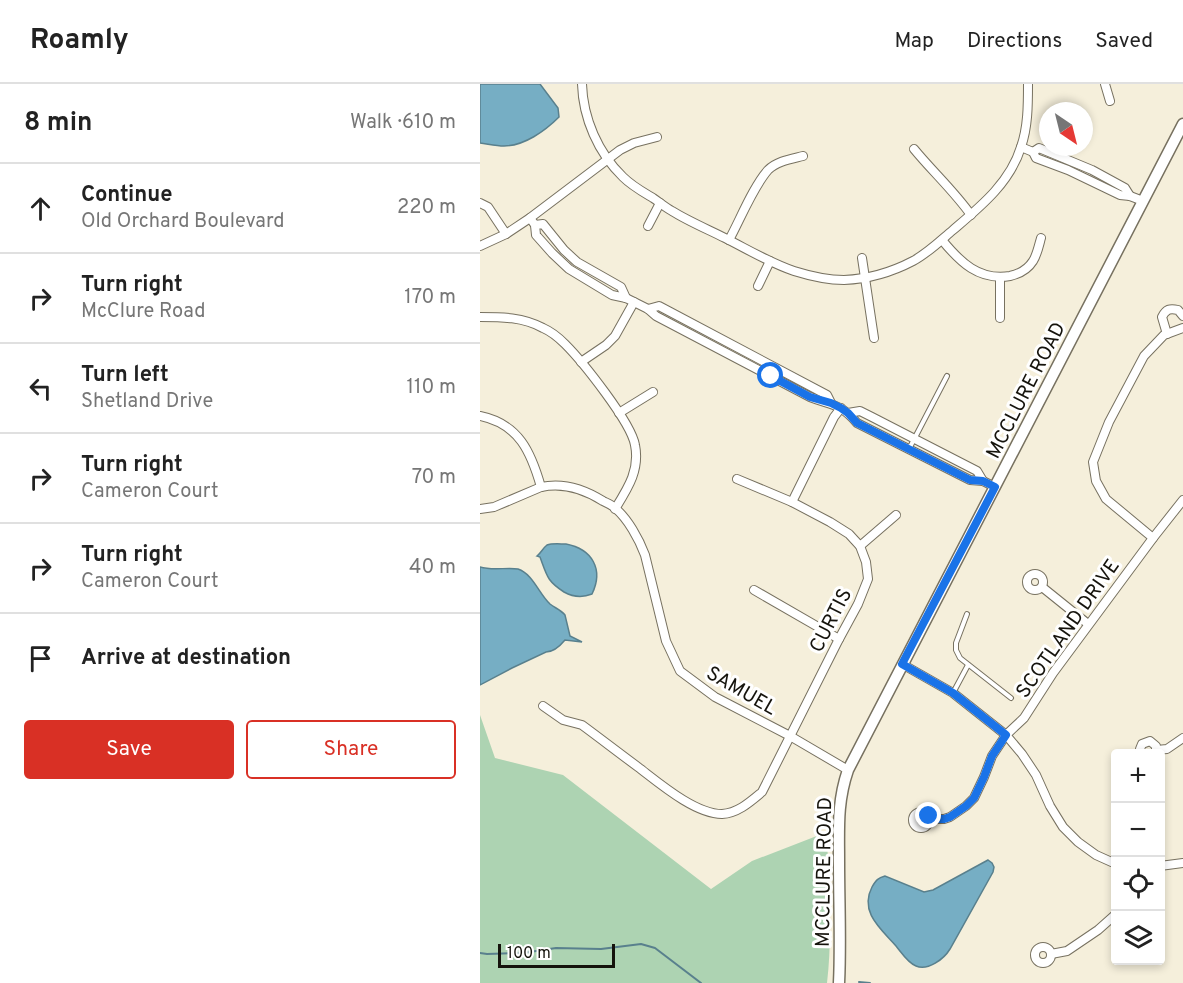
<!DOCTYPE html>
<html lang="en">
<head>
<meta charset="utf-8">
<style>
  body { margin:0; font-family:Overpass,sans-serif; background:#f6f6f6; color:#222 }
  .controls { position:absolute; right:18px; bottom:18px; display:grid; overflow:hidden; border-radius:6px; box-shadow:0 3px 9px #0003 }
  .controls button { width:54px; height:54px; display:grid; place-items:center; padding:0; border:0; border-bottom:2px solid #e0e0e0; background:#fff; color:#222; font:30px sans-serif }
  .compass { position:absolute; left:559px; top:18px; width:54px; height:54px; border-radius:50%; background:#fff; box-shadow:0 3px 9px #0003; rotate:145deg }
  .scale { position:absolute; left:18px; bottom:15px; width:117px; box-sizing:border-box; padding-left:6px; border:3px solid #15130c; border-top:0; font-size:16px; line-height:21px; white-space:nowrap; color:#15130c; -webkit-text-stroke:4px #fff; paint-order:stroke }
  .stop { position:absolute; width:18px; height:18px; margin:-14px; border:4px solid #1a73e8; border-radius:50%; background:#fff }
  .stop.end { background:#1a73e8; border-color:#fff; box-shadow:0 2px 6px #0008 }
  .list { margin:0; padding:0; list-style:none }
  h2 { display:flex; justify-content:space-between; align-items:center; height:78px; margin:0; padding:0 24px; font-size:26px }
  h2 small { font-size:20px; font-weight:400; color:#767676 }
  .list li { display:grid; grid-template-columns:39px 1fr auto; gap:18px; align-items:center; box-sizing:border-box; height:90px; padding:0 24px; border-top:2px solid #e0e0e0 }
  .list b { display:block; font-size:22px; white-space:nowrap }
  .list p { margin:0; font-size:20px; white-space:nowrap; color:#767676 }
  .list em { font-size:20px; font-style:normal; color:#767676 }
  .actions { display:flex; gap:12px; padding:18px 24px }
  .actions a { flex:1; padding:14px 0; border:2px solid #d93025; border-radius:6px; text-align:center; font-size:21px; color:#d93025 }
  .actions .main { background:#d93025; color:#fff }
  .icon { flex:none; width:33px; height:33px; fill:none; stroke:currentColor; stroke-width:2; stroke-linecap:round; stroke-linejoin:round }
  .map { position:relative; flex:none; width:703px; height:899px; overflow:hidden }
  header { display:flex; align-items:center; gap:36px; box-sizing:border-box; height:84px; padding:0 30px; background:#fff; border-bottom:2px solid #e0e0e0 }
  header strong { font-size:28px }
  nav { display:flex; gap:33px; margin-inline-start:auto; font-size:21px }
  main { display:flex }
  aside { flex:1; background:#fff }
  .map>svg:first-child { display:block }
  .green { fill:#add3b2 }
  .water { fill:#76aec4; stroke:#59808d; stroke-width:1.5 }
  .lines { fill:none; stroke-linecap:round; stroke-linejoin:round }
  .stream { stroke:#59808d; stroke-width:2 }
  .service-casing { stroke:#777160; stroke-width:6 }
  .minor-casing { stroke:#777160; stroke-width:10 }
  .tertiary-casing { stroke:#777160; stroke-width:13 }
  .service { stroke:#fff; stroke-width:4 }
  .minor { stroke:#fff; stroke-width:8 }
  .tertiary { stroke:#fff; stroke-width:10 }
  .route { stroke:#1a73e8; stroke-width:8 }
  .labels { text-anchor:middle; stroke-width:6; stroke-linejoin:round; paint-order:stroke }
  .street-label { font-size:20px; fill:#15130c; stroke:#fff }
</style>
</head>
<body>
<header>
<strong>Roamly</strong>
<nav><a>Map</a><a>Directions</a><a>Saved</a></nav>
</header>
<main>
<aside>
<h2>8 min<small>Walk · 610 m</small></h2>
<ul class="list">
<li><svg class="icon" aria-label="ahead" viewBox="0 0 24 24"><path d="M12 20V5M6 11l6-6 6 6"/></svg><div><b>Continue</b><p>Old Orchard Boulevard</p></div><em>220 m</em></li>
<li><svg class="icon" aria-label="right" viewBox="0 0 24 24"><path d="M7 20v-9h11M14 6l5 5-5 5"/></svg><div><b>Turn right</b><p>McClure Road</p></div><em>170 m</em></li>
<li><svg class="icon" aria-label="left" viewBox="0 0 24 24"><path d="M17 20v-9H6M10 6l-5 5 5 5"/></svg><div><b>Turn left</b><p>Shetland Drive</p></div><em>110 m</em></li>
<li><svg class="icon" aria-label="right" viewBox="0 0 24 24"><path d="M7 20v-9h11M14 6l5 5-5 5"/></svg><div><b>Turn right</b><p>Cameron Court</p></div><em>70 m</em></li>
<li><svg class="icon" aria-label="right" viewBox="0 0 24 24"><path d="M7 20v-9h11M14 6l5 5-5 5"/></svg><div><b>Turn right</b><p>Cameron Court</p></div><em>40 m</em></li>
<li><svg class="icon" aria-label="arrive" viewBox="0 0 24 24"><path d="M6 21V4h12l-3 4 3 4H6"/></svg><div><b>Arrive at destination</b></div></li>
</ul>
<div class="actions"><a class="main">Save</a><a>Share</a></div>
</aside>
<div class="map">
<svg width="703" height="899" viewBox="0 0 703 899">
  <rect width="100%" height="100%" fill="#f5efdb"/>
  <path class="green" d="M0 631 15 674 83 691 231 805 272 777 347 748C348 798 353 850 347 899H0Z"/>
  <g class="water">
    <path d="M0 0H60L78 24 79 33C65 47 44 62 24 62 16 62 8 60 0 59Z"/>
    <path d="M86 460C112 465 124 485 112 510 102 514 93 513 84 508 67 497 67 492 60 473L57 472C61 469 63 464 67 461 72 459 80 460 86 460Z"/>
    <path d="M0 483C13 487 27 483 38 485 53 490 59 510 70 520 75 524 81 526 85 531L90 552 102 558 85 556C80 562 74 568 66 568L32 584 0 601Z"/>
    <path d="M508 776 512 779 514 783 513 788 470 865C464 875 448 887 436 882 428 879 421 868 416 862 401 845 379 828 392 803 396 796 398 794 405 792L444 808 453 806Z"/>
  </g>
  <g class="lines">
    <g class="stream">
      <polyline points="0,869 7,870 43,869 76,864 121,865 161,860 175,864 221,899"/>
      <polyline points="379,898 390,899"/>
    </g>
    <defs>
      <g id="service">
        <polyline points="429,365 467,292"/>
        <polyline points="487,530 476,559 476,566 480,574 531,614"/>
        <polyline points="473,609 488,581"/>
      </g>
      <g id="minor">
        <path d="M102 0C103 34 118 69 143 93 152 102 163 108 173 114 179 118 185 123 192 127 208 137 227 145 245 154 267 165 290 179 314 187 330 192 348 196 364 196 388 195 412 188 433 177 448 169 460 157 473 146 500 123 530 99 541 63 548 43 548 21 548 0"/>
        <polyline points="625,0 630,17"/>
        <polyline points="541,63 553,68 556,74 588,86 640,111 650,112 663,117"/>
        <path d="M434 65C452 87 474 107 491 131"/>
        <polyline points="553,68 559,64 612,86 645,104 650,112"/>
        <polyline points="0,119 8,123 26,150"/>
        <path d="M50 134 55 141 56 151 72 169 89 185 132 211 146 214 168 225 176 232 330 313C353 322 360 319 377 339L490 396 503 397 515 403"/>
        <polyline points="55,141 63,140 84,166 97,178 141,203 146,214"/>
        <polyline points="168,142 180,119"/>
        <path d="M249 156C260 136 273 103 288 86 297 77 311 75 323 72"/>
        <path d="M462 156C480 178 499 197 530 192 539 190 548 185 553 177 557 171 559 161 561 154"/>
        <polyline points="0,162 26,150 50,134 140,66 154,59 177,53"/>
        <polyline points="382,174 394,254"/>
        <polyline points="278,202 290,177"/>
        <polyline points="168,225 179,222 347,311 351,319"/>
        <path d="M0 233C22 233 43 233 63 244 70 247 79 254 85 260 102 277 151 338 155 361 160 386 148 404 135 425"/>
        <polyline points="520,234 520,193"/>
        <polyline points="703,244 684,251 664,272 629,338 613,378 616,397 626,415 673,454 703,416"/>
        <path d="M687 250 682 233C686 225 690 224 698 226L703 232"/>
        <polyline points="101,278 126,261 135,252 154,218"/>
        <polyline points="139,329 173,308"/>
        <polyline points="368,329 380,327 392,333 497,387 503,397"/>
        <path d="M0 332C39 340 51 368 61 403"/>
        <polyline points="312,418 354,333 361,324"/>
        <path d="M0 425 14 423 61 403C84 398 104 405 123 417 127 419 132 421 135 424 148 435 159 455 165 471L186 557 200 587 235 613 310 652 368 686"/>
        <polyline points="380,462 416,431"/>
        <circle cx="555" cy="498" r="8"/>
        <polyline points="562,503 608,540"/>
        <polyline points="274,506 359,555"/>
        <polyline points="422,580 473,609 526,651 542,670 556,691 570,722 583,743 598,758 616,771 636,780"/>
        <path d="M63 622 83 636 102 641C121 655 139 669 158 683 179 699 215 730 242 730 258 729 270 718 282 708L359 555 378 520 388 495 386 478 380 462 369 450 350 438 312 418 257 395"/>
        <polyline points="677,666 687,665 703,654"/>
        <polyline points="661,670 660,665 662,660 670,657 676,662 676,670"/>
        <circle cx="441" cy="736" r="8"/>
        <polyline points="449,735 464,735 470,733 486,722 494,714 504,693 512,672 526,651 544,634 573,589 673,454"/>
        <polyline points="680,782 703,779"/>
        <circle cx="563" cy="871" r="8"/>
        <polyline points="571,870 587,867 618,846 636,830"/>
      </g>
      <path id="tertiary" d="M359 899C361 859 359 818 359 778 359 744 357 718 368 686L703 40"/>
    </defs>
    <use href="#service" class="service-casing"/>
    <use href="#minor" class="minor-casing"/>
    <use href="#tertiary" class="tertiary-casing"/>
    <use href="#service" class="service"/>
    <use href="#minor" class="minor"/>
    <use href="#tertiary" class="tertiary"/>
  </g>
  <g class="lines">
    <polyline class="route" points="291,292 330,313 351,319 361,324 368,329 377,339 490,396 503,397 515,403 422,580 473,609 526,651 512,672 504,693 494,714 486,722 470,733 464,735 449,735 449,732"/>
  </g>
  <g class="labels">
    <g class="street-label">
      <text transform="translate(545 306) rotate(-63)" y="7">MCCLURE ROAD</text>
      <text transform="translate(350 536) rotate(-63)" y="7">CURTIS</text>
      <text transform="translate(587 544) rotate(-55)" y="7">SCOTLAND DRIVE</text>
      <text transform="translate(262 606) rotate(30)" y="7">SAMUEL</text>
      <text transform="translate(343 788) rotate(-89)" y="7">MCCLURE ROAD</text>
    </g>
  </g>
</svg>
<div class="controls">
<button>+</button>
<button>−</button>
<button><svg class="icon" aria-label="locate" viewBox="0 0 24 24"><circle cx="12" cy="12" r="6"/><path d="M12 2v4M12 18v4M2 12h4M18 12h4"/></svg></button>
<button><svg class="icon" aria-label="layers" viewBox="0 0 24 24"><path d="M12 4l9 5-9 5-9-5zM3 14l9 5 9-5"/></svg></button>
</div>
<svg class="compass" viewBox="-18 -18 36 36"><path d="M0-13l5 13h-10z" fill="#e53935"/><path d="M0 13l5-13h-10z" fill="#767676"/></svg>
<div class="scale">100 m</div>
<div class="stop" style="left:291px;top:292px"></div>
<div class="stop end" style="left:449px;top:732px"></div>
</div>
</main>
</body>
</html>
